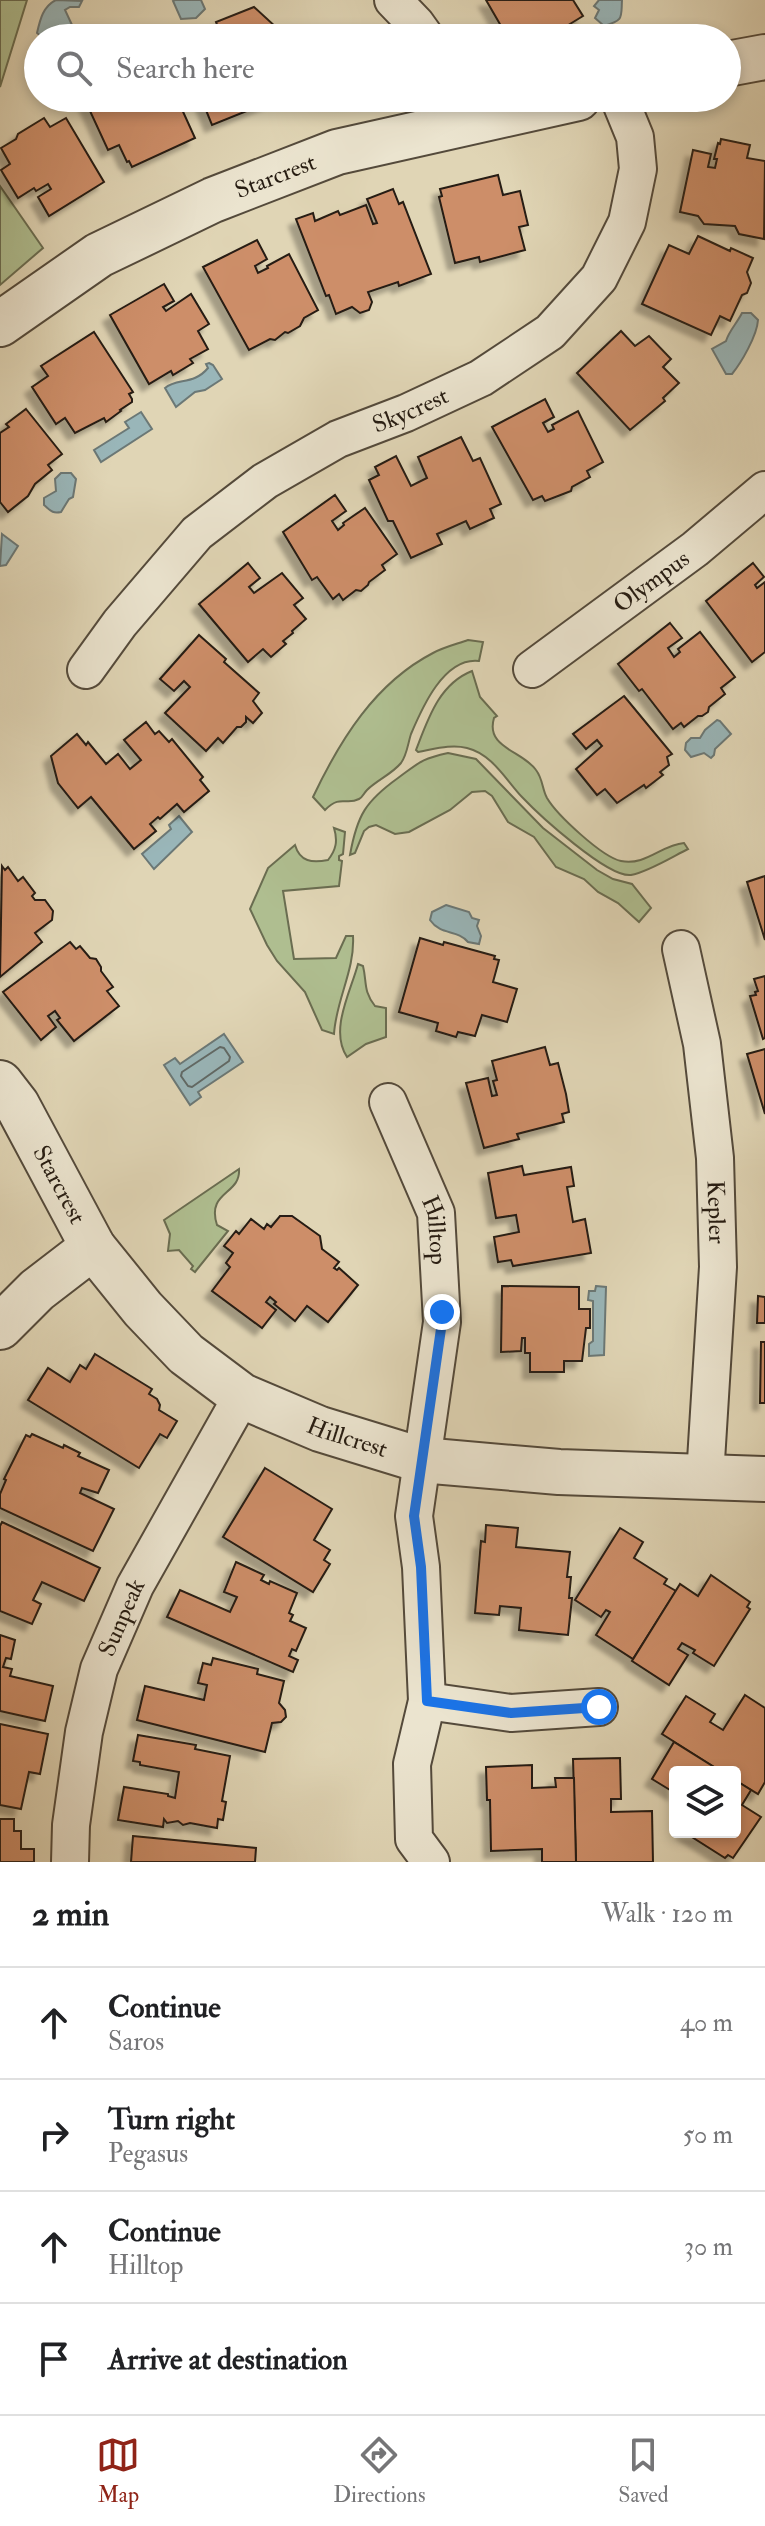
<!DOCTYPE html>
<html lang="en">
<head>
<meta charset="utf-8">
<style>
  body { margin:0; font-family:"IM FELL Double Pica",serif; background:#f6f6f6; color:#202124 }
  .controls { position:absolute; right:24px; bottom:24px; display:grid; overflow:hidden; border-radius:8px; box-shadow:0 4px 12px #0003 }
  .controls button { width:72px; height:72px; display:grid; place-items:center; padding:0; border:0; border-bottom:2px solid #e0e0e0; background:#fff; color:#202124; font:40px sans-serif }
  .stop { position:absolute; width:24px; height:24px; margin:-18px; border:6px solid #1a73e8; border-radius:50%; background:#fff }
  .stop.end { background:#1a73e8; border-color:#fff; box-shadow:0 2px 8px #0008 }
  .list { margin:0; padding:0; list-style:none }
  h2 { display:flex; justify-content:space-between; align-items:center; height:104px; margin:0; padding:0 32px; font-size:34px }
  h2 small { font-size:26px; font-weight:400; color:#757577 }
  .list li { display:grid; grid-template-columns:52px 1fr auto; gap:24px; align-items:center; box-sizing:border-box; height:112px; padding:0 32px; border-top:2px solid #e0e0e0 }
  .list b { display:block; font-size:30px; white-space:nowrap }
  .list p { margin:0; font-size:26px; white-space:nowrap; color:#757577 }
  .list em { font-size:26px; font-style:normal; color:#757577 }
  .icon { flex:none; width:44px; height:44px; fill:none; stroke:currentColor; stroke-width:2; stroke-linecap:round; stroke-linejoin:round }
  .map { position:relative; flex:none; width:765px; height:1862px; overflow:hidden }
  .search { position:absolute; background:#fff; box-shadow:0 4px 12px #0003; left:24px; right:24px; top:24px; height:88px; display:flex; align-items:center; gap:20px; box-sizing:border-box; padding:0 28px; border-radius:44px; color:#757577; font-size:30px }
  .sheet { height:552px; background:#fff }
  nav { display:flex; justify-content:space-around; align-items:center; box-sizing:border-box; height:112px; border-top:2px solid #e0e0e0; background:#fff; font-size:22px; color:#757577 }
  nav a { display:grid; justify-items:center; gap:4px }
  nav .on { color:#8f2418 }
  .map>svg:first-child { display:block }
  .green { fill:#afbe90; stroke:#6a6d51; stroke-width:2 }
  .water { fill:#99b6b9; stroke:#6b7876; stroke-width:2 }
  .lines { fill:none; stroke-linecap:round; stroke-linejoin:round }
  .shore { stroke:#606966; stroke-width:2 }
  .building { fill:#cd8e69; stroke:#261c12; stroke-width:2; filter:url(#shadow) }
  .minor-casing { stroke:#544a3b; stroke-width:40 }
  .tertiary-casing { stroke:#544a3b; stroke-width:48 }
  .minor { stroke:#ebe4cf; stroke-width:36 }
  .tertiary { stroke:#ebe4cf; stroke-width:44 }
  .route { stroke:#1a73e8; stroke-width:10 }
  .labels { text-anchor:middle; stroke-width:6; stroke-linejoin:round; paint-order:stroke }
  .street-label { font-size:24px; fill:#261c12; stroke:#ebe4cf }
</style>
</head>
<body>
<div class="map">
<svg width="765" height="1862" viewBox="0 0 765 1862">
  <defs>
    <filter id="shadow"><feDropShadow dx="-7" dy="7" stdDeviation="2" flood-color="#0004"/></filter>
  </defs>
  <rect width="100%" height="100%" fill="#e0d5b5"/>
  <filter id="stains"><feTurbulence type="fractalNoise" baseFrequency=".0025" numOctaves="4"/><feColorMatrix values="0 0 0 0 .2 0 0 0 0 .09 0 0 0 0 .02 0 0 0 .5 -.17"/></filter>
  <radialGradient id="worn" r=".72"><stop offset=".6" stop-color="#630" stop-opacity="0"/><stop offset="1" stop-color="#630" stop-opacity=".3"/></radialGradient>
  <g class="green">
    <polygon points="0,0 27,0 0,87"/>
    <polygon points="0,186 43,248 0,285"/>
    <path d="M468 640 483 642 479 661C444 657 422 708 411 734 408 743 407 755 401 763 392 774 377 780 367 790 363 794 363 797 359 799 346 806 341 794 325 810L313 797C340 740 375 683 433 653 444 647 457 644 468 640Z"/>
    <path d="M472 671 480 697 497 716 494 718C485 748 523 751 536 770 543 779 542 789 547 798 557 815 602 857 621 861 646 866 661 845 684 843L688 849C672 857 648 872 631 875 608 878 539 815 522 797 506 780 492 754 467 748 451 744 435 749 418 752L416 750C428 719 439 684 472 671Z"/>
    <path d="M448 753 476 759 543 828 597 870 613 879 632 884 651 908 639 922 618 903 598 892 584 879 556 867 534 837 508 822 492 796 485 791 472 792 450 810 409 832 395 834 376 825 369 827 364 831 355 853 350 855C357 815 366 801 398 778 420 762 421 759 448 753Z"/>
    <path d="M334 828 345 832 343 854 339 856V860L342 861 339 886 283 891 294 959 336 958 346 936H353C355 970 336 1000 334 1034L322 1030 305 992 277 961 267 945 250 909 268 868 295 845C300 862 312 863 328 860 336 850 338 841 334 828Z"/>
    <path d="M358 964 363 966C367 982 363 991 375 1006L386 1008V1037L366 1044 347 1057C329 1030 351 991 358 964Z"/>
    <path d="M239 1169C241 1195 206 1191 217 1225L228 1231 195 1272 191 1269 193 1266 179 1250 168 1251 170 1234 164 1220Z"/>
  </g>
  <g class="water">
    <path d="M56 0 82 1 79 7H70L65 10 72 25 71 30 63 33 61 38H43L37 33C40 20 43 6 56 0Z"/>
    <polygon points="175,0 201,0 205,9 196,18 181,19 173,1"/>
    <path d="M599 0H622C621 18 624 20 604 26L595 18 599 10 594 6Z"/>
    <path d="M742 313H751L758 320C757 336 741 363 732 374H726L712 349 726 341C729 331 737 323 742 313Z"/>
    <path d="M209 363 213 365 222 379 205 390 195 392 176 407 165 388C177 378 194 385 208 368L206 364Z"/>
    <polygon points="141,412 152,429 101,462 94,450 129,428 125,422"/>
    <path d="M61 473H71L76 479 73 497 69 499 61 512C52 514 50 510 44 505V498L56 491 55 479Z"/>
    <polygon points="2,534 18,546 6,565 0,566"/>
    <polygon points="717,720 720,721 731,734 715,749 714,755 711,758 704,753 691,757 685,750 686,743 691,738 700,738 705,730"/>
    <polygon points="179,816 192,832 154,869 142,854 171,829 169,825"/>
    <path d="M446 905 469 912 472 918 479 920 477 926 481 936 479 944 468 942C457 929 441 936 430 920L432 912Z"/>
    <polygon points="224,1034 243,1062 198,1092 201,1097 190,1105 164,1065 175,1058 180,1064"/>
    <polygon points="596,1286 606,1287 604,1355 589,1356 589,1344 593,1341 593,1301 588,1300 589,1291 595,1291"/>
  </g>
  <g class="lines">
    <polygon class="shore" points="220,1047 224,1048 230,1057 229,1061 192,1087 188,1086 181,1076 182,1072"/>
  </g>
  <g class="building">
    <polygon points="486,0 573,0 583,16 565,27 571,38 532,38 527,28 524,30 529,38 508,38"/>
    <polygon points="254,7 277,28 281,38 205,38 220,32 216,22"/>
    <polygon points="84,98 173,98 177,106 180,105 195,138 132,167 129,161 127,162 119,145 108,150"/>
    <polygon points="201,98 267,98 269,102 212,125"/>
    <polygon points="44,118 50,127 66,118 104,182 49,216 38,197 51,189 48,184 36,191 34,188 18,198 1,170 10,164 1,148 16,139 18,134"/>
    <polygon points="721,139 750,145 747,158 765,161 764,239 739,234 735,226 704,224 698,216 680,212 693,150 711,154 708,167 715,168 717,159 714,159 718,143 720,144"/>
    <polygon points="498,175 503,195 520,191 528,225 519,227 525,250 480,262 479,257 455,263 439,197 442,196 440,189"/>
    <polygon points="393,189 399,204 403,202 431,274 399,286 398,282 368,292 372,302 369,310 360,313 352,307 336,314 329,295 326,296 296,219 313,213 315,221 338,211 340,215 366,205 373,224 377,223 367,199"/>
    <polygon points="698,236 730,251 731,248 753,258 747,272 751,283 747,293 742,295 730,321 720,316 711,335 642,304 669,245 689,254"/>
    <polygon points="257,240 267,259 255,266 258,273 268,268 267,266 289,254 318,310 304,318 300,326 288,333 285,332 275,340 270,339 249,350 203,267"/>
    <polygon points="164,284 174,301 163,307 166,311 191,294 209,324 198,331 208,349 190,359 193,363 173,375 171,371 149,384 110,315"/>
    <polygon points="621,331 635,346 649,336 671,359 663,367 679,383 663,398 665,401 630,430 577,373"/>
    <polygon points="94,332 133,392 129,394 132,399 132,402 120,410 121,411 106,422 104,418 75,433 65,418 56,424 32,387 48,376 41,366"/>
    <polygon points="545,399 554,417 543,423 548,432 554,429 552,425 578,411 603,462 587,471 590,477 572,487 571,491 545,501 542,496 533,500 492,427"/>
    <polygon points="26,409 62,454 48,465 52,470 35,484 28,496 8,512 0,502 0,433 9,427 6,424"/>
    <polygon points="461,437 473,461 480,458 501,504 490,509 494,518 470,529 466,521 437,534 442,544 411,558 393,521 388,521 369,480 379,475 375,467 396,456 411,486 427,478 418,457"/>
    <polygon points="335,495 346,511 332,521 338,530 344,525 343,523 365,508 397,554 382,565 385,570 369,582 368,585 361,591 356,590 343,600 339,594 333,599 317,577 312,580 283,532"/>
    <polygon points="248,563 260,578 249,587 254,593 282,573 303,598 294,605 306,619 292,631 293,633 283,641 286,644 271,657 263,649 248,662 199,604"/>
    <polygon points="753,563 764,577 755,585 757,588 765,582 765,652 752,662 706,601"/>
    <polygon points="670,623 682,638 668,648 674,657 680,652 678,649 700,632 735,677 721,688 725,694 709,707 708,712 702,716 698,716 684,727 681,723 673,729 642,689 639,691 618,664"/>
    <polygon points="199,635 226,659 224,662 259,693 253,701 262,713 253,723 246,717 246,722 241,727 237,727 223,743 218,738 206,751 165,713 190,687 184,681 174,691 160,679"/>
    <polygon points="624,696 672,754 667,757 669,765 660,772 663,775 646,788 644,785 617,803 605,789 597,795 576,769 602,746 597,740 586,749 573,734"/>
    <polygon points="146,722 155,734 159,731 169,742 172,739 203,777 200,780 209,791 184,812 177,804 160,819 158,817 150,824 156,831 134,849 91,797 78,808 58,783 51,756 77,734 86,745 88,742 106,764 118,754 130,769 141,760 124,740"/>
    <polygon points="2,866 5,870 8,867 18,881 23,877 35,893 32,896 35,900 45,900 53,911 52,920 35,933 42,942 0,977"/>
    <polygon points="765,876 765,940 747,882"/>
    <polygon points="420,938 443,945 444,942 495,956 494,959 499,960 493,982 517,989 507,1022 482,1015 475,1036 458,1032 456,1037 436,1031 438,1023 399,1012"/>
    <polygon points="70,942 76,949 80,946 90,958 96,959 101,967 101,971 113,987 107,991 119,1006 74,1041 57,1020 60,1018 55,1011 48,1016 56,1027 41,1040 3,992"/>
    <polygon points="765,976 765,1038 763,1039 750,996 756,995 755,992 758,991 754,979"/>
    <polygon points="545,1047 550,1065 558,1063 566,1094 569,1112 562,1114 564,1122 517,1134 519,1139 484,1148 466,1083 488,1078 492,1096 497,1095 493,1081 497,1080 492,1061"/>
    <polygon points="765,1049 765,1114 747,1054"/>
    <polygon points="522,1166 524,1175 571,1167 574,1186 567,1187 573,1222 585,1219 591,1253 513,1266 511,1260 498,1262 494,1237 519,1232 516,1215 496,1218 488,1173"/>
    <polygon points="280,1216 292,1216 320,1236 322,1249 339,1262 334,1268 337,1270 339,1268 358,1285 328,1322 307,1306 295,1321 274,1304 276,1302 270,1297 266,1302 276,1310 262,1328 212,1291 230,1267 226,1263 233,1253 224,1246 236,1231 239,1234 251,1219 264,1229 267,1224 271,1227"/>
    <polygon points="502,1286 579,1287 579,1309 590,1309 590,1328 586,1328 582,1361 564,1361 564,1372 530,1372 530,1353 525,1353 525,1338 522,1338 521,1351 501,1352"/>
    <polygon points="758,1296 765,1297 765,1323 757,1323"/>
    <polygon points="761,1342 765,1342 765,1403 760,1403"/>
    <polygon points="95,1354 152,1389 149,1394 157,1399 160,1405 159,1410 177,1421 167,1438 160,1434 139,1468 28,1400 48,1368 70,1382 80,1365 86,1369"/>
    <polygon points="32,1434 63,1448 64,1445 80,1453 78,1456 109,1470 98,1493 82,1488 80,1493 114,1509 93,1551 0,1508 0,1494 6,1480 4,1479 26,1435 30,1437"/>
    <polygon points="265,1468 332,1509 314,1540 330,1550 324,1560 330,1564 313,1592 223,1537"/>
    <polygon points="2,1522 100,1568 84,1601 42,1582 33,1600 41,1604 32,1624 0,1611 0,1526"/>
    <polygon points="486,1525 518,1528 516,1547 570,1552 567,1577 571,1577 569,1598 572,1598 568,1635 519,1630 521,1608 500,1606 499,1615 475,1613 481,1541 485,1542"/>
    <polygon points="620,1528 643,1542 634,1558 667,1579 664,1584 676,1591 633,1659 596,1635 610,1612 606,1610 601,1617 575,1600"/>
    <polygon points="236,1562 264,1575 261,1580 269,1584 270,1581 297,1593 289,1613 293,1615 290,1621 306,1628 296,1651 292,1649 289,1656 298,1660 293,1672 167,1617 180,1590 230,1612 237,1597 224,1592"/>
    <polygon points="711,1575 750,1602 747,1607 750,1609 714,1666 693,1653 695,1650 682,1643 678,1649 688,1655 669,1685 632,1661 680,1584 698,1596"/>
    <polygon points="0,1635 15,1640 11,1659 6,1658 3,1667 12,1669 10,1676 53,1686 45,1721 0,1711"/>
    <polygon points="213,1658 258,1669 257,1674 284,1681 279,1703 285,1710 286,1717 281,1722 272,1723 265,1752 137,1720 145,1686 204,1700 207,1685 198,1683 203,1663 211,1665"/>
    <polygon points="745,1695 765,1708 765,1782 758,1794 735,1780 735,1772 722,1772 662,1734 686,1696 715,1714 710,1722 723,1730"/>
    <polygon points="0,1724 48,1734 40,1774 29,1772 21,1809 0,1805"/>
    <polygon points="138,1735 196,1745 195,1749 230,1756 222,1801 226,1802 223,1820 218,1819 217,1828 190,1823 183,1825 178,1821 167,1823 164,1819 163,1827 118,1820 124,1787 168,1794 168,1796 175,1798 179,1772 140,1765 140,1762 133,1761"/>
    <polygon points="674,1742 722,1772 675,1772 675,1793 652,1779"/>
    <polygon points="620,1758 621,1799 611,1799 611,1812 652,1811 653,1862 576,1862 573,1759"/>
    <polygon points="532,1765 532,1788 556,1787 555,1778 574,1778 576,1862 542,1862 542,1849 491,1851 490,1800 487,1800 486,1767"/>
    <polygon points="735,1780 751,1790 742,1805 761,1817 733,1858 728,1855 725,1858 684,1832 735,1832"/>
    <polygon points="0,1819 14,1819 14,1831 21,1831 21,1849 34,1849 34,1862 0,1862"/>
    <polygon points="133,1836 256,1848 255,1862 131,1862"/>
  </g>
  <g class="lines">
    <defs>
      <g id="minor">
        <polyline points="393,0 416,24 426,38"/>
        <polyline points="453,98 463,125"/>
        <path id="s1" d="M532 669 695 549 765 490"/>
        <path id="s2" d="M86 670 120 623 197 533 265 481 338 439 406 413 481 378 550 332 599 278 627 222 638 169 635 137 619 98"/>
        <path id="s3" d="M681 949 702 1044 715 1158 718 1267 705 1477"/>
        <path id="s4" d="M388 1102 436 1213 442 1322 414 1516 421 1567 427 1701 412 1764 414 1839 431 1862"/>
        <polyline points="427,1701 511,1713 599,1707"/>
        <path id="s5" d="M70 1862 71 1825 84 1732 99 1669 135 1586 242 1396"/>
      </g>
      <g id="tertiary">
        <polyline points="727,64 765,57"/>
        <path id="s6" d="M0 324 99 255 213 200 337 152 578 98"/>
        <path id="s7" d="M0 1083 17 1105 93 1247 143 1309 186 1354 242 1396 320 1429 421 1460 559 1472 765 1479"/>
        <polyline points="0,1327 37,1290 93,1247"/>
      </g>
    </defs>
    <use href="#minor" class="minor-casing"/>
    <use href="#tertiary" class="tertiary-casing"/>
    <use href="#minor" class="minor"/>
    <use href="#tertiary" class="tertiary"/>
  </g>
  <g class="lines">
    <polyline class="route" points="442,1312 442,1322 414,1516 421,1567 427,1701 511,1713 599,1707"/>
  </g>
  <g class="labels">
    <g class="street-label">
      <text dy="8" stroke="none"><textPath href="#s6" startOffset="314">Starcrest</textPath></text>
      <text dy="8" stroke="none"><textPath href="#s2" startOffset="424">Skycrest</textPath></text>
      <text dy="8" stroke="none"><textPath href="#s1" startOffset="148">Olympus</textPath></text>
      <text dy="8" stroke="none"><textPath href="#s7" startOffset="118">Starcrest</textPath></text>
      <text dy="8" stroke="none"><textPath href="#s3" startOffset="266">Kepler</textPath></text>
      <text dy="8" stroke="none"><textPath href="#s4" startOffset="138">Hilltop</textPath></text>
      <text dy="8" stroke="none"><textPath href="#s7" startOffset="514">Hillcrest</textPath></text>
      <text dy="8" stroke="none"><textPath href="#s5" startOffset="252">Sunpeak</textPath></text>
    </g>
  </g>
  <rect width="100%" height="100%" filter="url(#stains)"/>
  <rect width="100%" height="100%" fill="url(#worn)"/>
</svg>
<div class="controls">
<button><svg class="icon" aria-label="layers" viewBox="0 0 24 24"><path d="M12 4l9 5-9 5-9-5zM3 14l9 5 9-5"/></svg></button>
</div>
<div class="stop" style="left:599px;top:1707px"></div>
<div class="stop end" style="left:442px;top:1312px"></div>
<div class="search"><svg class="icon" aria-label="search" viewBox="0 0 24 24"><circle cx="10" cy="10" r="6"/><path d="M15 15l6 6"/></svg>Search here</div>
</div>
<section class="sheet">
<h2>2 min<small>Walk · 120 m</small></h2>
<ul class="list">
<li><svg class="icon" aria-label="ahead" viewBox="0 0 24 24"><path d="M12 20V5M6 11l6-6 6 6"/></svg><div><b>Continue</b><p>Saros</p></div><em>40 m</em></li>
<li><svg class="icon" aria-label="right" viewBox="0 0 24 24"><path d="M7 20v-9h11M14 6l5 5-5 5"/></svg><div><b>Turn right</b><p>Pegasus</p></div><em>50 m</em></li>
<li><svg class="icon" aria-label="ahead" viewBox="0 0 24 24"><path d="M12 20V5M6 11l6-6 6 6"/></svg><div><b>Continue</b><p>Hilltop</p></div><em>30 m</em></li>
<li><svg class="icon" aria-label="arrive" viewBox="0 0 24 24"><path d="M6 21V4h12l-3 4 3 4H6"/></svg><div><b>Arrive at destination</b></div></li>
</ul>
</section>
<nav>
<a class="on"><svg class="icon" aria-label="map" viewBox="0 0 24 24"><path d="M3 6l6-2 6 2 6-2v14l-6 2-6-2-6 2zM9 4v14M15 6v14"/></svg>Map</a>
<a><svg class="icon" aria-label="directions" viewBox="0 0 24 24"><path d="M12 3l9 9-9 9-9-9zM9 14v-3h6M13 9l2 2-2 2"/></svg>Directions</a>
<a><svg class="icon" aria-label="saved" viewBox="0 0 24 24"><path d="M7 4h10v16l-5-4-5 4z"/></svg>Saved</a>
</nav>
</body>
</html>
